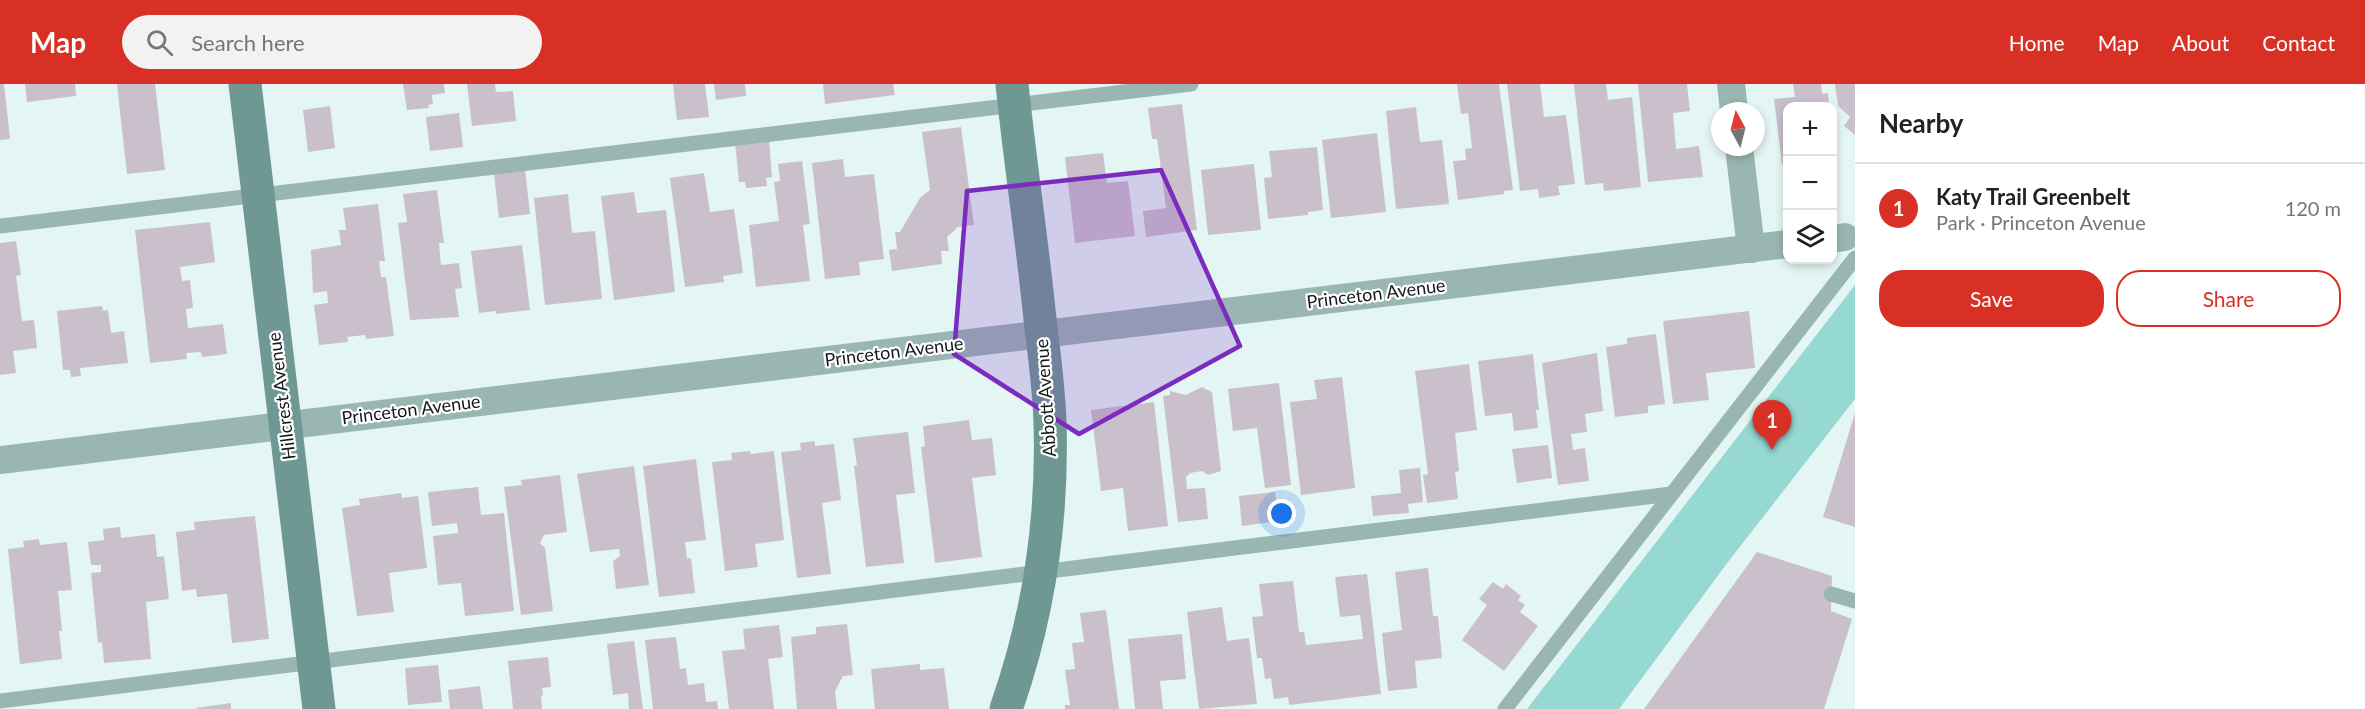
<!DOCTYPE html>
<html lang="en">
<head>
<meta charset="utf-8">
<style>
  body { margin:0; font-family:Lato,sans-serif; background:#f2f2f2; color:#222 }
  .controls { position:absolute; right:18px; top:18px; display:grid; overflow:hidden; border-radius:12px; box-shadow:0 3px 9px #0003 }
  .controls button { width:54px; height:54px; display:grid; place-items:center; padding:0; border:0; border-bottom:2px solid #e0e0e0; background:#fff; color:#222; font:30px sans-serif }
  .compass { position:absolute; left:1711px; top:18px; width:54px; height:54px; border-radius:50%; background:#fff; box-shadow:0 3px 9px #0003; rotate:353deg }
  .you { position:absolute; left:1282px; top:430px; width:21px; height:21px; margin:-15px; border:4px solid #fff; border-radius:50%; background:#1a73e8; box-shadow:0 0 0 9px #1a73e833 }
  .badge { display:grid; place-items:center; width:39px; height:39px; border-radius:50%; background:#d93025; color:#fff; font-size:20px; font-weight:700 }
  .pin { position:absolute; translate:-50% -50px; filter:drop-shadow(0 2px 3px #0008) }
  .pin::after { content:''; position:absolute; top:32px; width:21px; height:18px; background:inherit; clip-path:polygon(0 0,100% 0,50% 100%) }
  .list { margin:0; padding:0; list-style:none }
  h2 { display:flex; justify-content:space-between; align-items:center; height:78px; margin:0; padding:0 24px; font-size:26px }
  h2 small { font-size:20px; font-weight:400; color:#767676 }
  .list li { display:grid; grid-template-columns:39px 1fr auto; gap:18px; align-items:center; box-sizing:border-box; height:90px; padding:0 24px; border-top:2px solid #e0e0e0 }
  .list b { display:block; font-size:22px; white-space:nowrap }
  .list p { margin:0; font-size:20px; white-space:nowrap; color:#767676 }
  .list em { font-size:20px; font-style:normal; color:#767676 }
  .actions { display:flex; gap:12px; padding:18px 24px }
  .actions a { flex:1; padding:14px 0; border:2px solid #d93025; border-radius:24px; text-align:center; font-size:21px; color:#d93025 }
  .actions .main { background:#d93025; color:#fff }
  .icon { flex:none; width:33px; height:33px; fill:none; stroke:currentColor; stroke-width:2; stroke-linecap:round; stroke-linejoin:round }
  .map { position:relative; flex:none; width:1855px; height:625px; overflow:hidden }
  header { display:flex; align-items:center; gap:36px; box-sizing:border-box; height:84px; padding:0 30px; background:#d93025; color:#fff }
  header strong { font-size:28px }
  nav { display:flex; gap:33px; margin-inline-start:auto; font-size:21px }
  .search { width:420px; height:54px; background:#f2f2f2; display:flex; align-items:center; gap:15px; box-sizing:border-box; padding:0 21px; border-radius:33px; color:#767676; font-size:22px }
  main { display:flex }
  aside { flex:1; background:#fff }
  .map>svg:first-child { display:block }
  .green { fill:#96d9d2 }
  .building { fill:#cac0cb }
  .lines { fill:none; stroke-linecap:round; stroke-linejoin:round }
  .lane { stroke:#9ab6b3; stroke-width:15 }
  .street { stroke:#9ab6b3; stroke-width:28 }
  .secondary { stroke:#6f9894; stroke-width:33 }
  .marked { fill:#7b2cbf; fill-opacity:0.2; stroke:#7b2cbf; stroke-width:4.5; stroke-linejoin:round }
  .labels { text-anchor:middle; stroke-width:4.5; stroke-linejoin:round; paint-order:stroke }
  .street-label { font-size:18px; fill:#131a19; stroke:#fff }
</style>
</head>
<body>
<header>
<strong>Map</strong>
<div class="search"><svg class="icon" aria-label="search" viewBox="0 0 24 24"><circle cx="10" cy="10" r="6"/><path d="M15 15l6 6"/></svg>Search here</div>
<nav><a>Home</a><a>Map</a><a>About</a><a>Contact</a></nav>
</header>
<main>
<div class="map">
<svg width="1855" height="625" viewBox="0 0 1855 625">
  <rect width="100%" height="100%" fill="#e4f6f4"/>
  <polygon class="green" points="1855,201 1855,315 1728,478 1619,625 1527,625"/>
  <g class="building">
    <polygon points="0,0 4,0 10,55 0,56"/>
    <polygon points="25,0 75,0 76,12 27,18"/>
    <polygon points="117,0 155,0 165,86 127,90"/>
    <polygon points="403,0 444,0 445,9 432,11 433,20 428,21 429,24 407,26"/>
    <polygon points="467,0 495,0 496,8 513,7 516,37 472,42"/>
    <polygon points="673,0 705,0 709,33 677,36"/>
    <polygon points="714,0 745,0 746,12 716,16"/>
    <polygon points="823,0 893,0 895,11 825,20"/>
    <polygon points="1457,0 1499,0 1513,106 1504,107 1504,110 1458,116 1453,77 1466,76 1465,65 1472,64 1468,29 1461,30"/>
    <polygon points="1507,0 1540,0 1544,33 1566,31 1575,100 1558,102 1560,111 1539,114 1538,105 1520,107"/>
    <polygon points="1574,0 1606,0 1608,16 1632,13 1641,103 1604,107 1603,99 1585,101"/>
    <polygon points="1638,0 1687,0 1690,27 1673,29 1676,65 1699,62 1703,93 1648,98"/>
    <polygon points="1793,0 1821,0 1822,10 1828,9 1829,22 1788,22 1788,81 1782,81 1774,15 1795,13"/>
    <polygon points="1835,0 1855,0 1855,51 1844,42 1850,33 1838,22"/>
    <polygon points="1182,20 1197,146 1146,153 1143,127 1166,124 1157,55 1152,55 1148,24"/>
    <polygon points="330,22 335,64 308,68 303,26"/>
    <polygon points="1416,23 1420,58 1442,56 1449,120 1396,125 1386,27"/>
    <polygon points="459,29 463,63 430,67 426,33"/>
    <polygon points="961,43 974,141 958,143 947,153 949,167 941,167 942,180 892,187 889,166 897,165 895,148 900,148 920,114 930,106 922,48"/>
    <polygon points="1377,49 1386,128 1331,134 1322,56"/>
    <polygon points="769,55 772,93 766,94 767,102 746,104 745,98 739,98 735,59"/>
    <polygon points="1317,63 1323,126 1308,128 1308,131 1268,135 1264,94 1272,93 1269,67"/>
    <polygon points="1103,69 1107,99 1128,97 1135,152 1075,159 1065,73"/>
    <polygon points="843,75 845,93 874,90 884,175 859,178 860,191 825,195 812,79"/>
    <polygon points="802,77 810,140 803,141 810,197 756,203 749,141 779,137 774,98 780,97 778,80"/>
    <polygon points="1254,80 1261,146 1208,151 1201,86"/>
    <polygon points="525,85 530,130 499,134 494,89"/>
    <polygon points="704,89 710,128 734,125 743,189 723,192 724,198 685,203 670,94"/>
    <polygon points="437,106 444,159 439,159 441,181 459,179 462,204 455,205 459,233 410,236 398,139 407,138 403,110"/>
    <polygon points="634,108 637,129 666,126 675,208 614,216 601,112"/>
    <polygon points="568,110 572,149 595,147 602,215 545,221 534,114"/>
    <polygon points="378,120 385,177 379,177 381,193 386,193 394,252 366,255 365,251 347,253 348,258 319,261 314,221 328,219 327,207 313,209 311,166 341,161 339,146 346,146 343,124"/>
    <polygon points="210,138 215,178 180,183 182,197 190,196 193,224 186,225 188,244 223,240 227,270 202,273 201,268 186,269 187,275 150,279 135,146"/>
    <polygon points="16,157 21,191 16,192 22,237 34,236 37,264 13,267 16,289 0,291 0,159"/>
    <polygon points="522,161 530,226 496,230 496,227 479,229 471,167"/>
    <polygon points="102,222 103,227 108,226 111,249 124,247 128,279 80,284 81,292 71,293 70,286 63,286 57,227"/>
    <polygon points="1749,227 1755,284 1706,289 1709,316 1673,320 1663,237"/>
    <polygon points="1656,250 1665,320 1648,322 1648,329 1615,333 1606,263 1627,260 1627,254"/>
    <polygon points="1597,269 1603,327 1585,330 1587,348 1571,350 1573,366 1585,364 1589,397 1558,401 1542,279"/>
    <polygon points="1533,270 1539,326 1536,326 1538,344 1514,347 1512,329 1485,332 1478,277"/>
    <polygon points="1469,280 1477,346 1455,349 1459,387 1455,388 1458,415 1427,419 1423,391 1428,390 1415,287"/>
    <polygon points="1342,293 1355,404 1301,411 1290,318 1317,315 1314,296"/>
    <polygon points="1279,299 1291,401 1265,404 1257,344 1233,347 1228,305"/>
    <polygon points="1202,303 1212,308 1221,387 1208,391 1202,387 1190,389 1186,393 1187,405 1205,404 1208,435 1178,438 1163,312 1170,311 1170,307 1186,311"/>
    <polygon points="1154,318 1168,442 1128,447 1123,404 1101,407 1091,326"/>
    <polygon points="1855,329 1855,443 1823,433"/>
    <polygon points="969,336 972,356 992,354 996,391 972,394 982,473 935,479 921,363 925,362 923,342"/>
    <polygon points="908,348 915,409 896,411 904,479 866,483 854,382 857,381 853,354"/>
    <polygon points="815,357 815,362 834,360 841,416 822,419 831,490 797,494 781,368 801,366 800,359"/>
    <polygon points="1548,361 1552,394 1517,399 1512,365"/>
    <polygon points="750,367 751,370 774,367 784,456 755,460 758,483 725,487 712,378 732,376 731,369"/>
    <polygon points="696,375 706,456 685,458 687,475 691,474 695,509 659,513 643,382"/>
    <polygon points="634,382 649,501 616,505 613,477 620,472 619,465 590,468 577,390"/>
    <polygon points="1420,384 1423,418 1408,420 1409,429 1373,432 1371,412 1401,409 1399,386"/>
    <polygon points="560,391 567,448 544,451 540,459 545,464 553,527 521,531 504,403 522,401 521,396"/>
    <polygon points="478,403 481,431 504,429 514,527 465,532 461,499 438,501 433,452 458,449 457,439 432,442 428,408"/>
    <polygon points="1275,408 1279,437 1242,442 1239,412"/>
    <polygon points="401,409 402,414 418,412 427,484 389,489 394,528 357,532 342,424 360,421 359,415"/>
    <polygon points="255,432 269,555 232,559 227,510 197,513 196,505 182,507 176,448 195,446 194,438"/>
    <polygon points="120,443 121,454 155,450 157,473 164,472 169,515 146,518 151,575 104,579 102,558 98,559 91,489 101,488 101,481 91,481 88,458 104,456 103,445"/>
    <polygon points="39,455 40,461 67,458 72,506 58,507 62,547 59,547 62,575 20,580 8,465 24,463 23,457"/>
    <polygon points="1757,468 1832,492 1831,527 1852,535 1824,625 1644,625"/>
    <polygon points="1428,484 1433,532 1438,532 1442,574 1415,577 1417,604 1388,607 1382,549 1402,546 1395,488"/>
    <polygon points="1367,490 1381,610 1289,621 1288,613 1274,615 1271,594 1265,595 1262,574 1257,574 1252,533 1263,532 1259,500 1293,497 1299,548 1304,548 1306,561 1363,555 1360,531 1340,533 1335,493"/>
    <polygon points="1493,498 1503,505 1506,500 1521,512 1518,516 1525,521 1520,528 1538,542 1504,587 1462,556 1487,521 1479,515"/>
    <polygon points="1222,523 1227,557 1249,554 1257,620 1199,625 1187,528"/>
    <polygon points="1106,526 1119,625 1065,625 1065,621 1070,621 1065,586 1075,585 1072,559 1084,558 1080,529"/>
    <polygon points="847,540 853,591 843,592 835,607 837,625 797,625 791,553 816,550 816,543"/>
    <polygon points="779,541 783,573 768,575 774,625 729,625 722,567 745,565 743,545"/>
    <polygon points="1182,550 1186,595 1160,597 1163,625 1135,625 1128,555"/>
    <polygon points="676,553 680,585 686,584 688,601 704,599 706,618 717,617 718,625 653,625 645,556"/>
    <polygon points="634,557 643,625 629,625 628,609 613,611 607,560"/>
    <polygon points="548,573 551,603 542,604 543,611 541,612 542,625 513,625 508,577"/>
    <polygon points="920,580 920,586 944,584 949,625 875,625 871,585"/>
    <polygon points="438,581 442,618 408,621 405,584"/>
    <polygon points="480,602 483,625 450,625 448,606"/>
    <polygon points="231,619 231,625 197,625 196,624"/>
  </g>
  <g class="lines">
    <g class="lane">
      <polyline points="0,142 1191,0"/>
      <polyline points="1831,510 1855,517"/>
      <polyline points="0,617 1671,410"/>
      <polyline points="1505,625 1855,174"/>
    </g>
    <g class="street">
      <polyline points="1731,0 1734,27"/>
      <polyline points="1739,63 1751,165"/>
      <polyline points="1832,155 1845,153"/>
      <polyline points="0,376 1788,160"/>
    </g>
    <g class="secondary">
      <polyline points="245,0 319,625"/>
      <path d="M1006 625C1038 534 1053 436 1050 339 1049 304 1044 269 1040 235 1032 156 1020 78 1012 0"/>
    </g>
  </g>
  <path class="marked" d="M1161 86 1240 262 1079 350 954 270 967 107Z"/>
  <g class="labels">
    <g class="street-label">
      <text transform="translate(1376 210) rotate(-7)" y="6">Princeton Avenue</text>
      <text transform="translate(894 268) rotate(-7)" y="6">Princeton Avenue</text>
      <text transform="translate(282 312) rotate(-97)" y="6">Hillcrest Avenue</text>
      <text transform="translate(1046 314) rotate(-94)" y="6">Abbott Avenue</text>
      <text transform="translate(411 326) rotate(-7)" y="6">Princeton Avenue</text>
    </g>
  </g>
</svg>
<div class="controls">
<button>+</button>
<button>−</button>
<button><svg class="icon" aria-label="layers" viewBox="0 0 24 24"><path d="M12 4l9 5-9 5-9-5zM3 14l9 5 9-5"/></svg></button>
</div>
<svg class="compass" viewBox="-18 -18 36 36"><path d="M0-13l5 13h-10z" fill="#e53935"/><path d="M0 13l5-13h-10z" fill="#767676"/></svg>
<div class="you"></div>
<div class="pin badge" style="left:1772px;top:366px">1</div>
</div>
<aside>
<h2>Nearby<small></small></h2>
<ul class="list">
<li><span class="badge">1</span><div><b>Katy Trail Greenbelt</b><p>Park · Princeton Avenue</p></div><em>120 m</em></li>
</ul>
<div class="actions"><a class="main">Save</a><a>Share</a></div>
</aside>
</main>
</body>
</html>
